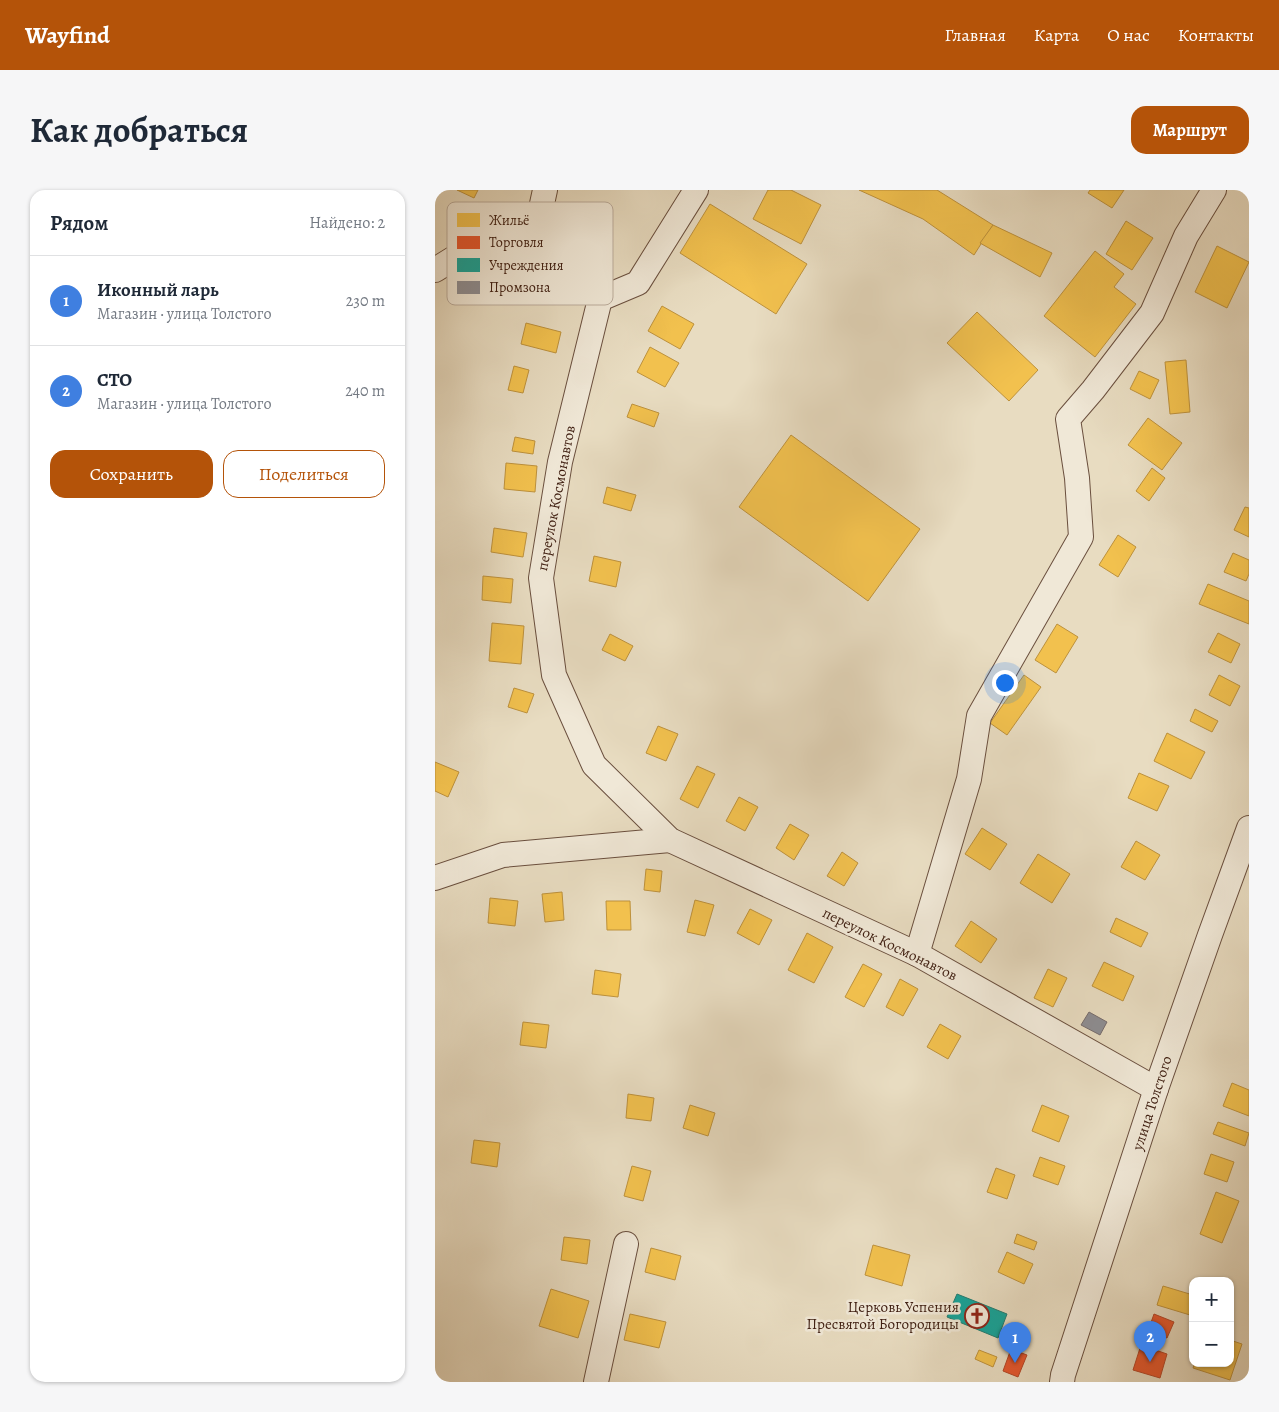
<!DOCTYPE html>
<html lang="ru">
<head>
<meta charset="utf-8">
<style>
  body { margin:0; font-family:Alegreya,serif; background:#f6f6f7; color:#1f2937 }
  .controls { position:absolute; right:15px; bottom:15px; display:grid; overflow:hidden; border-radius:10px; box-shadow:0 1px 4px #0004 }
  .controls button { width:45px; height:45px; display:grid; place-items:center; padding:0; border:0; border-bottom:1px solid #e0e1e3; background:#fff; color:#1f2937; font:25px sans-serif }
  .you { position:absolute; left:569px; top:492px; width:18px; height:18px; margin:-12px; border:4px solid #fff; border-radius:50%; background:#1a73e8; box-shadow:0 0 0 8px #1a73e833 }
  .badge { display:grid; place-items:center; width:32px; height:32px; border-radius:50%; background:#b45309; color:#fff; font-size:16px; font-weight:700 }
  .pin { position:absolute; translate:-50% -41px; filter:drop-shadow(0 1px 2px #0008) }
  .pin::after { content:''; position:absolute; top:26px; width:18px; height:15px; background:inherit; clip-path:polygon(0 0,100% 0,50% 100%) }
  .list { margin:0; padding:0; list-style:none }
  h2 { display:flex; justify-content:space-between; align-items:center; height:65px; margin:0; padding:0 20px; font-size:21px }
  h2 small { font-size:16px; font-weight:400; color:#747a83 }
  .list li { display:grid; grid-template-columns:32px 1fr auto; gap:15px; align-items:center; box-sizing:border-box; height:90px; padding:0 20px; border-top:1px solid #e0e1e3 }
  .list b { display:block; font-size:19px; white-space:nowrap }
  .list p { margin:0; font-size:16px; white-space:nowrap; color:#747a83 }
  .list em { font-size:16px; font-style:normal; color:#747a83 }
  .actions { display:flex; gap:10px; padding:15px 20px }
  .actions a { flex:1; padding:11px 0; border:1px solid #b45309; border-radius:15px; text-align:center; font-size:18px; color:#b45309 }
  .actions .main { background:#b45309; color:#fff }
  .map { position:relative; flex:none; width:814px; height:1192px; overflow:hidden; border-radius:15px }
  header { display:flex; align-items:center; gap:30px; box-sizing:border-box; height:70px; padding:0 25px; background:#b45309; color:#fff }
  header strong { font-size:24px }
  nav { display:flex; gap:28px; margin-inline-start:auto; font-size:18px }
  .intro { display:flex; align-items:center; justify-content:space-between; box-sizing:border-box; height:120px; padding:0 30px }
  h1 { margin:0; font-size:35px }
  .button { padding:12px 22px; border-radius:15px; background:#b45309; color:#fff; font-size:18px; font-weight:700 }
  main { display:flex; gap:30px; padding:0 30px }
  aside { flex:1; background:#fff; border-radius:15px; box-shadow:0 1px 4px #0004 }
  .map>svg:first-child { display:block }
  .homes { fill:#f2c14e; stroke:#bd913c }
  .shops { fill:#e4572e; stroke:#b34626 }
  .public { fill:#17a398; stroke:#237c70 }
  .industry { fill:#8d8d92; stroke:#766c6c }
  .lines { fill:none; stroke-linecap:round; stroke-linejoin:round }
  .minor-casing { stroke:#6a4f3e; stroke-width:26 }
  .minor { stroke:#f0e8d7; stroke-width:24 }
  .labels { text-anchor:middle; stroke-width:5; stroke-linejoin:round; paint-order:stroke }
  .street-label { font-size:15px; fill:#402013; stroke:#f0e8d7 }
  .poi-label { font-size:15px; fill:#402013; stroke:#f0e8d7; text-anchor:end }
  .key { fill:#f0e8d7; stroke:#bbac9c; stroke-width:1 }
  .key-label { font-size:14px; fill:#402013 }
</style>
</head>
<body>
<header>
<strong>Wayfind</strong>
<nav><a>Главная</a><a>Карта</a><a>О нас</a><a>Контакты</a></nav>
</header>
<div class="intro"><h1>Как добраться</h1><a class="button">Маршрут</a></div>
<main>
<aside>
<h2>Рядом<small>Найдено: 2</small></h2>
<ul class="list">
<li><span class="badge" style="background:#3f7fe0">1</span><div><b>Иконный ларь</b><p>Магазин · улица Толстого</p></div><em>230 m</em></li>
<li><span class="badge" style="background:#3f7fe0">2</span><div><b>СТО</b><p>Магазин · улица Толстого</p></div><em>240 m</em></li>
</ul>
<div class="actions"><a class="main">Сохранить</a><a>Поделиться</a></div>
</aside>
<div class="map">
<svg width="814" height="1192" viewBox="0 0 814 1192">
  <rect width="100%" height="100%" fill="#e8dcc1"/>
  <filter id="stains"><feTurbulence type="fractalNoise" baseFrequency=".004" numOctaves="4"/><feColorMatrix values="0 0 0 0 .2 0 0 0 0 .09 0 0 0 0 .02 0 0 0 .5 -.17"/></filter>
  <radialGradient id="worn" r=".72"><stop offset=".6" stop-color="#630" stop-opacity="0"/><stop offset="1" stop-color="#630" stop-opacity=".3"/></radialGradient>
  <g class="homes">
    <polygon points="22,0 43,0 39,8"/>
    <polygon points="333,0 356,0 386,15 366,54 318,29"/>
    <polygon points="424,0 502,0 558,35 539,65 488,29"/>
    <polygon points="655,0 689,0 677,18 653,3"/>
    <polygon points="275,14 372,74 341,124 245,63"/>
    <polygon points="691,31 718,48 697,80 671,64"/>
    <polygon points="558,35 617,63 605,87 545,53"/>
    <polygon points="782,56 814,72 792,118 760,102"/>
    <polygon points="660,61 689,84 679,97 701,114 660,167 609,126"/>
    <polygon points="227,116 259,134 245,159 213,141"/>
    <polygon points="542,122 603,180 574,211 512,153"/>
    <polygon points="91,133 126,142 121,163 86,154"/>
    <polygon points="215,157 244,173 230,197 202,182"/>
    <polygon points="751,170 755,222 735,224 730,172"/>
    <polygon points="79,176 94,180 88,203 73,200"/>
    <polygon points="704,181 724,190 715,209 695,199"/>
    <polygon points="197,214 224,223 219,237 192,227"/>
    <polygon points="713,228 747,253 727,280 693,255"/>
    <polygon points="356,245 485,339 433,411 304,317"/>
    <polygon points="80,247 100,251 98,264 77,261"/>
    <polygon points="71,273 102,276 100,302 69,299"/>
    <polygon points="717,278 730,288 714,311 701,301"/>
    <polygon points="172,297 201,305 196,321 168,313"/>
    <polygon points="810,317 814,318 814,347 799,340"/>
    <polygon points="59,338 92,343 88,367 56,362"/>
    <polygon points="683,345 701,357 683,387 664,375"/>
    <polygon points="798,363 814,370 814,384 811,391 789,382"/>
    <polygon points="159,366 186,372 181,397 154,391"/>
    <polygon points="48,386 78,389 76,413 47,410"/>
    <polygon points="773,394 814,411 814,434 764,414"/>
    <polygon points="57,433 89,436 86,474 54,471"/>
    <polygon points="622,434 643,447 621,483 600,470"/>
    <polygon points="783,443 805,454 796,473 773,462"/>
    <polygon points="175,444 198,456 190,471 167,460"/>
    <polygon points="589,485 606,497 572,545 555,533"/>
    <polygon points="784,485 805,496 795,516 774,505"/>
    <polygon points="79,498 99,504 92,523 73,517"/>
    <polygon points="760,519 783,531 777,542 755,531"/>
    <polygon points="223,536 243,544 231,571 211,563"/>
    <polygon points="732,543 770,562 756,589 719,571"/>
    <polygon points="0,572 24,582 13,607 0,601"/>
    <polygon points="262,576 280,584 263,618 245,609"/>
    <polygon points="704,583 734,596 722,621 693,608"/>
    <polygon points="304,607 323,617 310,641 291,631"/>
    <polygon points="355,634 374,645 359,670 341,658"/>
    <polygon points="547,638 572,654 555,680 530,664"/>
    <polygon points="701,651 725,665 710,690 686,677"/>
    <polygon points="407,662 423,673 409,696 392,686"/>
    <polygon points="603,664 635,684 617,713 585,693"/>
    <polygon points="211,679 227,681 225,702 209,700"/>
    <polygon points="127,702 129,730 110,732 107,704"/>
    <polygon points="55,708 83,711 80,736 53,733"/>
    <polygon points="260,710 279,715 270,746 252,742"/>
    <polygon points="171,711 195,711 196,740 172,740"/>
    <polygon points="315,719 337,730 324,755 302,743"/>
    <polygon points="681,728 713,743 706,757 675,742"/>
    <polygon points="536,731 562,749 546,773 520,756"/>
    <polygon points="372,743 398,757 379,793 353,780"/>
    <polygon points="669,772 699,786 688,811 657,796"/>
    <polygon points="428,774 447,784 429,817 410,807"/>
    <polygon points="613,779 632,788 618,817 599,808"/>
    <polygon points="160,780 186,784 183,807 157,804"/>
    <polygon points="465,789 483,799 468,826 451,817"/>
    <polygon points="88,832 114,835 111,858 85,855"/>
    <polygon points="505,834 526,846 513,869 492,857"/>
    <polygon points="797,893 814,900 814,926 788,916"/>
    <polygon points="193,904 219,908 216,931 191,928"/>
    <polygon points="255,915 280,923 273,946 248,938"/>
    <polygon points="607,915 634,926 624,952 597,941"/>
    <polygon points="783,932 814,943 810,956 778,944"/>
    <polygon points="39,950 65,953 62,977 36,973"/>
    <polygon points="776,964 799,972 792,992 769,984"/>
    <polygon points="605,967 630,976 623,995 598,986"/>
    <polygon points="197,976 216,981 208,1011 189,1006"/>
    <polygon points="561,978 580,985 572,1009 552,1002"/>
    <polygon points="781,1002 804,1011 787,1053 765,1044"/>
    <polygon points="582,1044 602,1052 599,1060 579,1053"/>
    <polygon points="129,1047 155,1050 152,1074 126,1070"/>
    <polygon points="438,1055 475,1065 467,1096 430,1085"/>
    <polygon points="216,1058 246,1066 240,1090 210,1082"/>
    <polygon points="572,1062 598,1074 589,1094 563,1082"/>
    <polygon points="728,1096 758,1105 758,1117 755,1125 722,1115"/>
    <polygon points="116,1099 154,1111 143,1148 104,1136"/>
    <polygon points="195,1124 231,1132 224,1158 189,1150"/>
    <polygon points="795,1150 807,1154 795,1190 758,1178 760,1173 795,1173"/>
    <polygon points="544,1160 562,1167 558,1177 540,1169"/>
  </g>
  <g class="shops">
    <polygon points="719,1124 739,1132 732,1148 713,1141"/>
    <polygon points="706,1155 732,1164 725,1188 698,1180"/>
    <polygon points="576,1159 592,1165 583,1187 568,1181"/>
  </g>
  <polygon class="public" points="522,1104 572,1124 563,1148 512,1127"/>
  <polygon class="industry" points="654,822 672,832 665,845 646,835"/>
  <g class="lines">
    <defs>
      <g id="minor">
        <polyline points="261,0 203,93 165,109 125,272 106,388 119,485 159,575 235,650 482,764 721,899"/>
        <polyline points="97,60 110,0"/>
        <polyline points="0,80 45,52 97,60 165,109"/>
        <polyline points="0,688 68,665 235,650"/>
        <polyline points="482,764 534,589 544,526 646,347 642,288 633,229 658,200 717,123 751,46 779,0"/>
        <polyline points="161,1192 191,1054"/>
        <polyline points="627,1192 628,1185 721,899 775,745 814,638"/>
      </g>
    </defs>
    <use href="#minor" class="minor-casing"/>
    <use href="#minor" class="minor"/>
  </g>
  <defs>
    <symbol id="church-ring" viewBox="-11 -11 22 22"><circle r="9.5" fill="#f0e8d7" stroke="#8f2418" stroke-width="1.5"/><path d="M-1.2-6h2.4v3.5h3.3v2.4h-3.3V6h-2.4V-.1h-3.3v-2.4h3.3Z" fill="#8f2418"/></symbol>
  </defs>
  <g fill-rule="evenodd">
    <use href="#church-ring" x="528" y="1112" width="28" height="28"/>
  </g>
  <g class="labels">
    <g class="street-label">
      <text transform="translate(121 308) rotate(-79)" y="5">переулок Космонавтов</text>
      <text transform="translate(455 754) rotate(26)" y="5">переулок Космонавтов</text>
      <text transform="translate(717 913) rotate(-72)" y="5">улица Толстого</text>
    </g>
    <g class="poi-label">
      <text x="524" y="1122">Церковь Успения<tspan x="524" dy="17">Пресвятой Богородицы</tspan></text>
    </g>
  </g>
  <rect x="12" y="12" width="166" height="103" rx="8" class="key"/>
  <rect x="22" y="23" width="23" height="14" fill="#f2c14e"/>
  <rect x="22" y="46" width="23" height="13" fill="#e4572e"/>
  <rect x="22" y="68" width="23" height="14" fill="#17a398"/>
  <rect x="22" y="91" width="23" height="13" fill="#8d8d92"/>
  <g class="key-label">
    <text x="54" y="35">Жильё</text>
    <text x="54" y="57">Торговля</text>
    <text x="54" y="80">Учреждения</text>
    <text x="54" y="102">Промзона</text>
  </g>
  <rect width="100%" height="100%" filter="url(#stains)"/>
  <rect width="100%" height="100%" fill="url(#worn)"/>
</svg>
<div class="controls">
<button>+</button>
<button>−</button>
</div>
<div class="you"></div>
<div class="pin badge" style="left:580px;top:1173px;background:#3f7fe0">1</div>
<div class="pin badge" style="left:715px;top:1172px;background:#3f7fe0">2</div>
</div>
</main>
</body>
</html>
